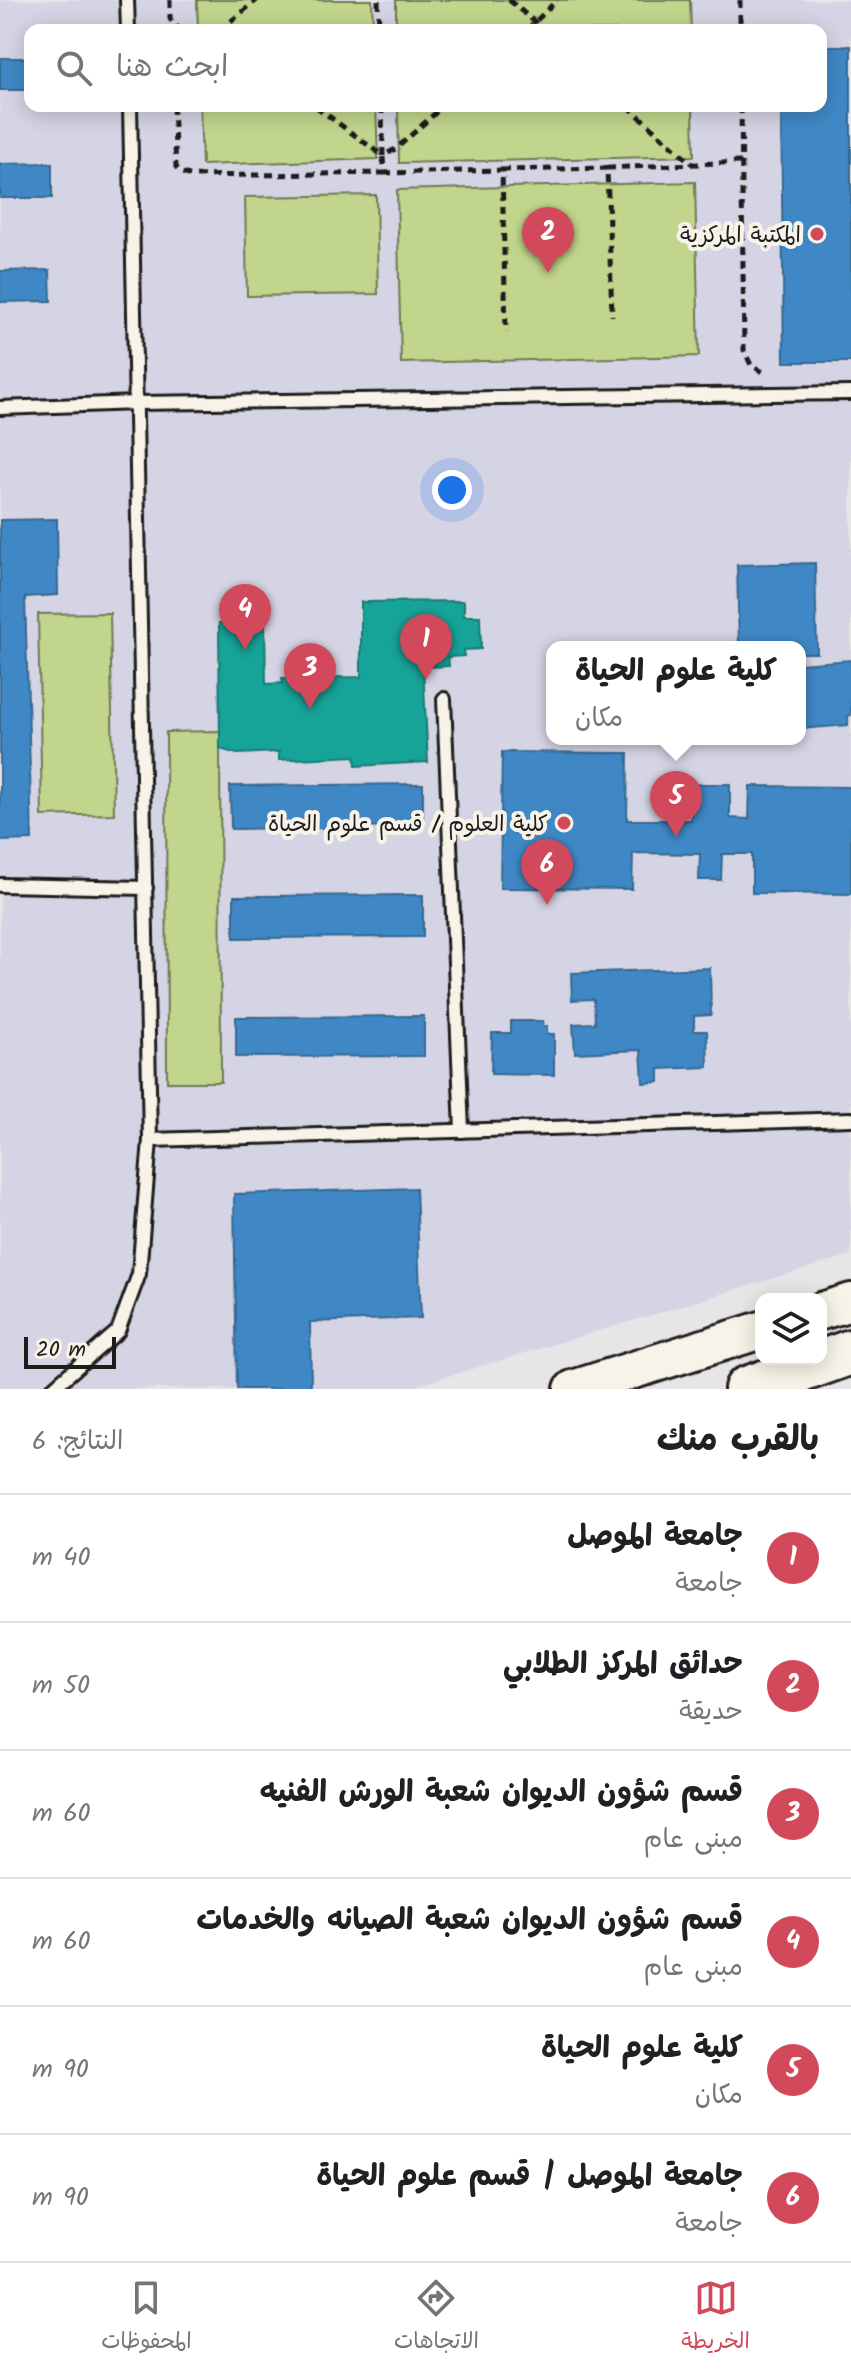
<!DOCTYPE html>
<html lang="ar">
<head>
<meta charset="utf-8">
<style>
  body { margin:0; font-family:Kalam,"Playpen Sans Arabic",sans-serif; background:#f6f6f6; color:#202124; direction:rtl }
  .controls { position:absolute; right:24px; bottom:24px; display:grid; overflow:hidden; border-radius:16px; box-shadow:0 4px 20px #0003 }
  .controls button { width:72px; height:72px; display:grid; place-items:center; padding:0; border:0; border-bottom:2px solid #e0e0e0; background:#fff; color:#202124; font:40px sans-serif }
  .scale { position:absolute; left:24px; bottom:20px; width:92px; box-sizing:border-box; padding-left:8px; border:4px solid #1c1c1c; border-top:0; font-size:22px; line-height:28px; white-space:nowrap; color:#1c1c1c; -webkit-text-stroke:6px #f7f3e8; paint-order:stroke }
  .you { position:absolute; left:452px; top:490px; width:28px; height:28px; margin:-20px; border:6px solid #fff; border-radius:50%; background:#1a73e8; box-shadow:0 0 0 12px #1a73e833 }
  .badge { display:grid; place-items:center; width:52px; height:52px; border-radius:50%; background:#d1495b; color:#fff; font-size:26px; font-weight:700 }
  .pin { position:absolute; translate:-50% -66px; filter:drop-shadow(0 2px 4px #0008) }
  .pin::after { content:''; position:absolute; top:42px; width:28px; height:24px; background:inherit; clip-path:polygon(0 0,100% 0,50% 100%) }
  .popup { position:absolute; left:546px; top:641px; width:260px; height:104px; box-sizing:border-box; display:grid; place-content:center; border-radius:16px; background:#fff; filter:drop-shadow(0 2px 6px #0005); font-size:26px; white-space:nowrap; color:#757577 }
  .popup b { font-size:30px; color:#202124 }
  .popup::after { content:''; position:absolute; left:50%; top:100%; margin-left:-16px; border:16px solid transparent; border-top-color:#fff }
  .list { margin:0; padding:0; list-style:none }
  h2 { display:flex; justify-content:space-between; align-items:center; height:104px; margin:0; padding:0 32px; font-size:34px }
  h2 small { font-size:26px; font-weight:400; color:#757577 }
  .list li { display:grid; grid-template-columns:52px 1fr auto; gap:24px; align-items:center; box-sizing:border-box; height:128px; padding:0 32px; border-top:2px solid #e0e0e0 }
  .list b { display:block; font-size:30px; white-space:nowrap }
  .list p { margin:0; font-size:26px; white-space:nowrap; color:#757577 }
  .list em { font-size:26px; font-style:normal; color:#757577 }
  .icon { flex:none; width:44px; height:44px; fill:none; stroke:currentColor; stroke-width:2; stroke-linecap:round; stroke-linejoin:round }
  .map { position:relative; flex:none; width:851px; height:1389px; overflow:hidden; direction:ltr }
  .search { position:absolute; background:#fff; box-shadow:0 4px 20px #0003; left:24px; right:24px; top:24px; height:88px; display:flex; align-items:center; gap:20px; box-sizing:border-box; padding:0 28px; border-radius:16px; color:#757577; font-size:30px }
  .sheet { height:872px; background:#fff }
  nav { display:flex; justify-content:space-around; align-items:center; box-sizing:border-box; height:112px; border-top:2px solid #e0e0e0; background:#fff; font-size:22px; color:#757577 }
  nav a { display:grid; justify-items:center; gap:4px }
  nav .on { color:#d1495b }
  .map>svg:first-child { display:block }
  .built { fill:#d5d4e4; fill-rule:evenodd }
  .green { fill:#c1d68c; stroke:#6e7954; stroke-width:2 }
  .schools { fill:#3f88c5; stroke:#346892; stroke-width:2 }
  .public { fill:#17a398; stroke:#187a73; stroke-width:2 }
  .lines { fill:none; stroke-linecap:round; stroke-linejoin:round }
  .lane-casing { stroke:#1c1c1c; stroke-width:18 }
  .secondary-casing { stroke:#1c1c1c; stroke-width:42 }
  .highway-casing { stroke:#1c1c1c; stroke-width:50 }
  .path { stroke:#1c1c1c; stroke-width:5; stroke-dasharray:8 6; stroke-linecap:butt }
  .lane { stroke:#f7f3e8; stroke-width:12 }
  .secondary { stroke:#f7f3e8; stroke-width:36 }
  .highway { stroke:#f7f3e8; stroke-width:44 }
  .poi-dot { fill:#d1495b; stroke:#f7f3e8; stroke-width:3 }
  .labels { text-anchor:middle; stroke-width:8; stroke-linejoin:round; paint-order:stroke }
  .poi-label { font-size:22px; fill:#1c1c1c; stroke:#f7f3e8; text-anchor:end }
</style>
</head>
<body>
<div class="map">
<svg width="851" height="1389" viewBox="0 0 851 1389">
  <rect width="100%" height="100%" fill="#e8e5e6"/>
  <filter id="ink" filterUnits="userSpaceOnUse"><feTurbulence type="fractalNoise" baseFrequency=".0125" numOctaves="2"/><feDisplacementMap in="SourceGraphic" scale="16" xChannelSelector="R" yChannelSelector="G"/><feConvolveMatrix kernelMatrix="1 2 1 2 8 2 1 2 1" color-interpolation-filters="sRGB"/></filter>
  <g filter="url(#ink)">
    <path class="built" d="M0 0H851V1255L405 1389H0ZM30 30H821V106H30ZM552 647H800V739H552Z"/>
    <g class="green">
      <polygon points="197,0 372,0 373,30 198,30"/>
      <polygon points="396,0 690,0 691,30 396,30"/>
      <polygon points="200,106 376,106 378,159 202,165"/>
      <polygon points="398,106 693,106 694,156 399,163"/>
      <polygon points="695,182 699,356 401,363 397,190"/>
      <polygon points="376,195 378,294 247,296 245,197"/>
      <polygon points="110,613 114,814 42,816 38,614"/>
      <polygon points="220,731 221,1082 167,1082 166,732"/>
    </g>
    <g class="schools">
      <polygon points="821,46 851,46 851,362 784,362 781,106 821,106"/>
      <rect x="0" y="58" width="30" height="32"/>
      <polygon points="52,163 52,198 0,198 0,164"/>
      <polygon points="50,270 51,301 0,302 0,271"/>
      <polygon points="57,519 58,595 25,597 32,840 0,841 0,520"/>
      <polygon points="815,563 817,653 800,653 800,647 789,647 783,644 782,647 770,647 763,644 762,647 739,647 737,565"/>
      <polygon points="851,660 851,715 848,716 848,725 800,729 800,664"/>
      <polygon points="502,752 628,753 627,820 691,820 692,784 730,784 730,818 749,819 750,786 851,787 851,894 752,893 752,854 722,854 721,880 699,880 700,854 633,853 632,889 500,888"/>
      <polygon points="423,784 423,827 231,829 230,786"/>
      <polygon points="423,895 423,937 234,938 234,896"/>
      <polygon points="710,968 711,1015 694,1016 694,1031 707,1031 708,1067 659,1069 659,1082 643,1083 641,1050 575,1053 573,1024 595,1023 594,999 572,1000 571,973"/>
      <polygon points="424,1016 424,1056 236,1057 236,1017"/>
      <polygon points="511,1021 543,1021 543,1026 547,1026 547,1034 554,1034 554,1075 491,1074 492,1033 511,1033"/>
      <polygon points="416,1188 421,1318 310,1322 311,1389 237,1389 234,1194"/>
    </g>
    <polygon class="public" points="464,601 464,616 480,616 481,649 463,650 464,656 448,657 449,666 423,667 428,762 356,766 355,756 279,760 279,752 237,754 220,749 219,623 265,623 266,684 283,683 282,678 361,677 361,602"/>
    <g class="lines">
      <defs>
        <g id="lane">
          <polyline points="127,0 128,30"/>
          <polyline points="0,408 137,403 851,393"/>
          <polyline points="444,699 462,1131"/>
          <polyline points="0,885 146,888"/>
          <polyline points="150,1140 851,1119"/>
          <polyline points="52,1389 118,1331 139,1274 150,1140 130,106"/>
        </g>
        <g id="secondary">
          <polyline points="821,1311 851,1302"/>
          <polyline points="573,1389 761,1330"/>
        </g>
        <polyline id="highway" points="747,1389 851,1352"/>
      </defs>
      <use href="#lane" class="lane-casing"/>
      <use href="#secondary" class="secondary-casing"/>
      <use href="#highway" class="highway-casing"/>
      <g class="path">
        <polyline points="170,0 170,19 180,30"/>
        <polyline points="378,0 379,30"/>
        <polyline points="509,0 544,30"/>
        <polyline points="740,0 740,30"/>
        <polyline points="220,30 257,0"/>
        <polyline points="527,30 557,0"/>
        <polyline points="173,106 176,167 182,173 193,176 384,173 383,156 315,106"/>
        <polyline points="382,106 383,156 397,148 443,106"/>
        <polyline points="628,106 692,164"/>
        <polyline points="741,106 744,350 751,365 763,372"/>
        <polyline points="607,168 741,162"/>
        <polyline points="502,170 607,168 612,316"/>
        <polyline points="384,173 502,170 506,332"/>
      </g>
      <use href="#lane" class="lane"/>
      <use href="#secondary" class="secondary"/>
      <use href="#highway" class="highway"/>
    </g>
  </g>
  <g class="poi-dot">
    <circle cx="817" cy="234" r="8"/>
    <circle cx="564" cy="823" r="8"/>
  </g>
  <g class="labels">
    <g class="poi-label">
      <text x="801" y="242">المكتبة المركزية</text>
      <text x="548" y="831">كلية العلوم / قسم علوم الحياة</text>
    </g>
  </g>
</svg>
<div class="controls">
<button><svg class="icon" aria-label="layers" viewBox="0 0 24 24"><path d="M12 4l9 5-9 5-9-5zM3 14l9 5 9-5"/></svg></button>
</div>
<div class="scale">20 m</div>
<div class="you"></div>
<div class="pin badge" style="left:426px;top:680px">1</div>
<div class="pin badge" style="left:548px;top:273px">2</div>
<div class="pin badge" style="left:310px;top:709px">3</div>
<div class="pin badge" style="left:245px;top:650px">4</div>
<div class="pin badge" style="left:676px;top:837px">5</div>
<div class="popup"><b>كلية علوم الحياة</b>مكان</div>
<div class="pin badge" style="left:547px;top:905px">6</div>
<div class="search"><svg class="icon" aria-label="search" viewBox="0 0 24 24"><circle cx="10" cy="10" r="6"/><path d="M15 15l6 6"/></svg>ابحث هنا</div>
</div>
<section class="sheet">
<h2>بالقرب منك<small>النتائج: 6</small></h2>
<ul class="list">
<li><span class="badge">1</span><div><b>جامعة الموصل</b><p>جامعة</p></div><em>40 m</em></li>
<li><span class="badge">2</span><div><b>حدائق المركز الطلابي</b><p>حديقة</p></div><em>50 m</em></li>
<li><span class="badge">3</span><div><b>قسم شؤون الديوان شعبة الورش الفنيه</b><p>مبنى عام</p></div><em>60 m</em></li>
<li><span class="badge">4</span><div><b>قسم شؤون الديوان شعبة الصيانه والخدمات</b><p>مبنى عام</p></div><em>60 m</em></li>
<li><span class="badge">5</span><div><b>كلية علوم الحياة</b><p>مكان</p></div><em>90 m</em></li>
<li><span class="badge">6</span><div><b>جامعة الموصل | قسم علوم الحياة</b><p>جامعة</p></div><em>90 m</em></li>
</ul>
</section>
<nav>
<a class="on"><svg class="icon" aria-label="map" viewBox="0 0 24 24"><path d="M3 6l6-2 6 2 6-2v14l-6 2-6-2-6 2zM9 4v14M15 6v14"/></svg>الخريطة</a>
<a><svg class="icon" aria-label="directions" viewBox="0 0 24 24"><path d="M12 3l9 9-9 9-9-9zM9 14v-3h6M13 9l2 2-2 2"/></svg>الاتجاهات</a>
<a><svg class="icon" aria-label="saved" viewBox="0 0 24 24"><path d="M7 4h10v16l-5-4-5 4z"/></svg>المحفوظات</a>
</nav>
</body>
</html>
